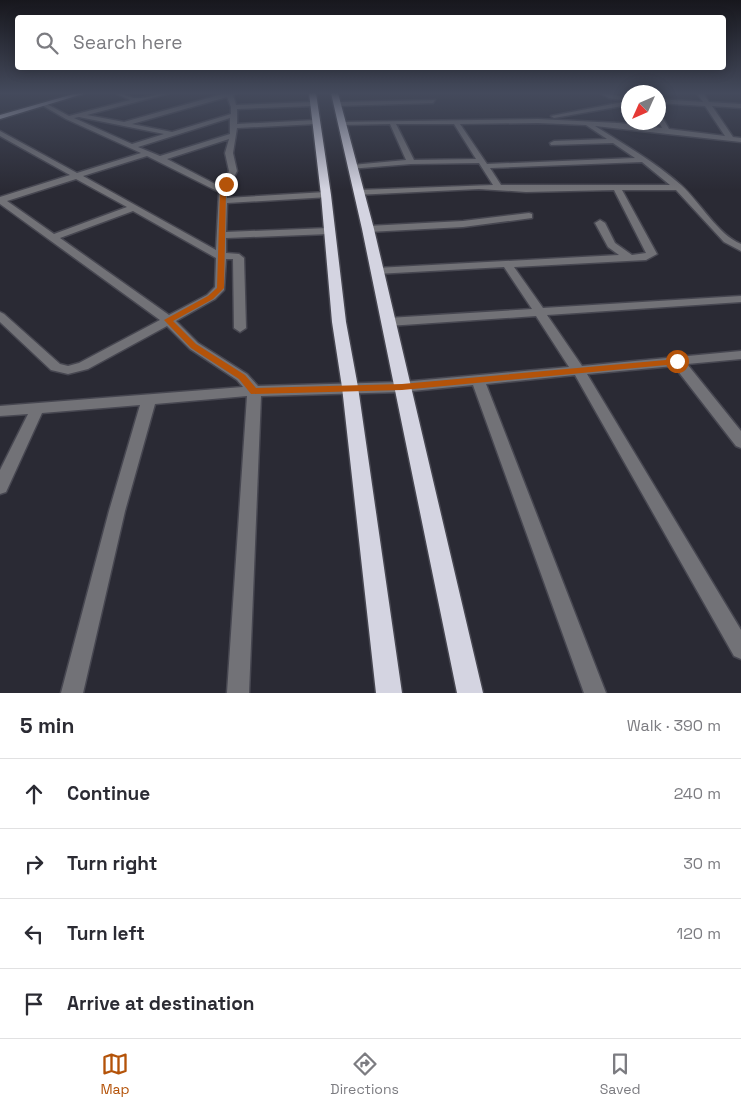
<!DOCTYPE html>
<html lang="en">
<head>
<meta charset="utf-8">
<style>
  body { margin:0; font-family:"Space Grotesk",sans-serif; background:#f7f7f7; color:#2b2b33 }
  .compass { position:absolute; left:621px; top:85px; width:45px; height:45px; border-radius:50%; background:#fff; box-shadow:0 2px 12px #0003; rotate:225deg }
  .stop { position:absolute; width:15px; height:15px; margin:-11px; border:4px solid #b45309; border-radius:50%; background:#fff }
  .stop.end { background:#b45309; border-color:#fff; box-shadow:0 1px 5px #0008 }
  .list { margin:0; padding:0; list-style:none }
  h2 { display:flex; justify-content:space-between; align-items:center; height:65px; margin:0; padding:0 20px; font-size:21px }
  h2 small { font-size:16px; font-weight:400; color:#7c7c81 }
  .list li { display:grid; grid-template-columns:32px 1fr auto; gap:15px; align-items:center; box-sizing:border-box; height:70px; padding:0 20px; border-top:1px solid #e1e1e2 }
  .list b { display:block; font-size:19px; white-space:nowrap }
  .list em { font-size:16px; font-style:normal; color:#7c7c81 }
  .icon { flex:none; width:28px; height:28px; fill:none; stroke:currentColor; stroke-width:2; stroke-linecap:round; stroke-linejoin:round }
  .map { position:relative; flex:none; width:741px; height:693px; overflow:hidden }
  .search { position:absolute; background:#fff; box-shadow:0 2px 12px #0003; left:15px; right:15px; top:15px; height:55px; display:flex; align-items:center; gap:12px; box-sizing:border-box; padding:0 18px; border-radius:5px; color:#7c7c81; font-size:19px }
  .sheet { height:345px; background:#fff }
  nav { display:flex; justify-content:space-around; align-items:center; box-sizing:border-box; height:70px; border-top:1px solid #e1e1e2; background:#fff; font-size:14px; color:#7c7c81 }
  nav a { display:grid; justify-items:center; gap:2px }
  nav .on { color:#b45309 }
  .map>svg:first-child { display:block }
  .lines { fill:none; stroke-linecap:round; stroke-linejoin:round }
  .minor-casing { stroke:#474751; stroke-width:3 }
  .major-casing { stroke:#474751; stroke-width:3 }
  .highway-casing { stroke:#474751; stroke-width:3 }
  .minor { fill:#727277; fill-rule:evenodd }
  .major { fill:#b8b8c3; fill-rule:evenodd }
  .highway { fill:#d4d4e1; fill-rule:evenodd }
  .route { fill:#b45309 }
</style>
</head>
<body>
<div class="map">
<svg width="741" height="693" viewBox="0 0 741 693">
  <rect width="100%" height="100%" fill="#2a2a34"/>
  <g class="lines">
    <defs>
      <g id="minor">
        <path d="M115 93C123 93 131 99 138 98 149 98 159 93 170 93L87 115 124 122 226 93H237L233 95 236 105 313 102 316 104 313 106 237 109V124L316 120 319 122 316 124 237 128 233 153 237 171 227 191V198L326 192 329 193V197L227 203 226 232 329 228 334 231 329 234 226 238V253L239 254 244 258 246 328 240 332 234 328 233 259H226L224 290 215 299 176 321 198 343 247 374 258 386 402 382 569 367 536 316 388 326 382 322 388 318 532 309 504 267 376 274 371 271 376 268 619 255 608 247 595 223 600 220 605 223 615 243 632 255 646 253 614 190 526 192 479 189 355 195 354 193 358 190 493 185 479 163 411 164 349 169 348 167 352 165 406 160 390 124 342 125 340 124V122L538 119 618 123 662 128 658 120V110L669 129 725 136 705 106 658 103V99L703 102 697 93H703L709 102 741 104V108L712 106 733 137 741 138V142L595 126C625 145 655 162 681 185 700 202 718 235 741 244V251L724 242 676 190H622L657 254 646 260 514 267 543 308 741 296V302L547 315 582 366 741 351V359L687 364 741 431V448L736 446 674 366 587 374 741 630V659L734 656 575 375 486 384 606 693H584L473 385 402 392 261 396 249 693H227L247 396 155 404 125 511 83 693H61L109 511 140 405 42 413 6 492 0 494V470L28 414 0 416V406L243 387 237 380 190 349 167 326 88 369 68 374 51 370 0 322V312L4 314 60 364 68 366 79 363 160 320 0 204V197L70 175 0 136V131L77 173 141 153 66 119 40 104 45 103 69 116 130 100ZM227 97 231 107V114L172 132 132 124ZM79 117 164 134 132 144 74 118ZM230 118V134L160 156 138 147ZM538 123 586 125 607 139 554 141 550 143 551 145 613 143 635 158 487 164 460 124ZM396 124H454L476 159 414 160ZM229 139 225 153 229 171 221 187 167 159ZM147 156 219 192 216 250 83 176ZM642 162 670 185H501L490 168ZM76 179 127 207 54 234 7 201ZM133 211 216 258 215 287 207 295 169 315 60 238Z"/>
        <polygon points="600,93 628,97 628,101 609,98"/>
        <polygon points="435,100 433,103 337,106 334,104 337,102"/>
        <polygon points="628,101 628,105 554,118 551,116"/>
        <polygon points="529,213 532,214 532,218 463,227 368,232 363,229 368,226 463,221"/>
      </g>
      <polygon id="major" points="77,93 86,93 0,119 0,115"/>
      <g id="highway">
        <polygon points="309,93 316,93 331,195 346,322 358,387 402,693 376,693 342,387 332,322 321,195"/>
        <polygon points="331,93 338,93 374,229 483,693 457,693 362,229"/>
      </g>
    </defs>
    <use href="#minor" class="minor-casing"/>
    <use href="#major" class="major-casing"/>
    <use href="#highway" class="highway-casing"/>
    <use href="#minor" class="minor"/>
    <use href="#major" class="major"/>
    <use href="#highway" class="highway"/>
  </g>
  <linearGradient id="sky" x2="0" y2="1"><stop stop-color="#17171d"/><stop offset="0.49" stop-color="#444a5c"/><stop offset="1" stop-color="#444a5c" stop-opacity="0"/></linearGradient>
  <rect width="741" height="190" fill="url(#sky)"/>
  <polygon class="route" points="224,182 228,184 226,191 224,288 213,299 173,321 196,344 245,375 256,388 402,384 677,359 681,361 677,364 402,390 251,394 239,379 191,348 164,320 208,296 217,288 220,191"/>
</svg>
<svg class="compass" viewBox="-18 -18 36 36"><path d="M0-13l5 13h-10z" fill="#e53935"/><path d="M0 13l5-13h-10z" fill="#7c7c81"/></svg>
<div class="stop" style="left:677px;top:361px"></div>
<div class="stop end" style="left:226px;top:184px"></div>
<div class="search"><svg class="icon" aria-label="search" viewBox="0 0 24 24"><circle cx="10" cy="10" r="6"/><path d="M15 15l6 6"/></svg>Search here</div>
</div>
<section class="sheet">
<h2>5 min<small>Walk · 390 m</small></h2>
<ul class="list">
<li><svg class="icon" aria-label="ahead" viewBox="0 0 24 24"><path d="M12 20V5M6 11l6-6 6 6"/></svg><div><b>Continue</b></div><em>240 m</em></li>
<li><svg class="icon" aria-label="right" viewBox="0 0 24 24"><path d="M7 20v-9h11M14 6l5 5-5 5"/></svg><div><b>Turn right</b></div><em>30 m</em></li>
<li><svg class="icon" aria-label="left" viewBox="0 0 24 24"><path d="M17 20v-9H6M10 6l-5 5 5 5"/></svg><div><b>Turn left</b></div><em>120 m</em></li>
<li><svg class="icon" aria-label="arrive" viewBox="0 0 24 24"><path d="M6 21V4h12l-3 4 3 4H6"/></svg><div><b>Arrive at destination</b></div></li>
</ul>
</section>
<nav>
<a class="on"><svg class="icon" aria-label="map" viewBox="0 0 24 24"><path d="M3 6l6-2 6 2 6-2v14l-6 2-6-2-6 2zM9 4v14M15 6v14"/></svg>Map</a>
<a><svg class="icon" aria-label="directions" viewBox="0 0 24 24"><path d="M12 3l9 9-9 9-9-9zM9 14v-3h6M13 9l2 2-2 2"/></svg>Directions</a>
<a><svg class="icon" aria-label="saved" viewBox="0 0 24 24"><path d="M7 4h10v16l-5-4-5 4z"/></svg>Saved</a>
</nav>
</body>
</html>
